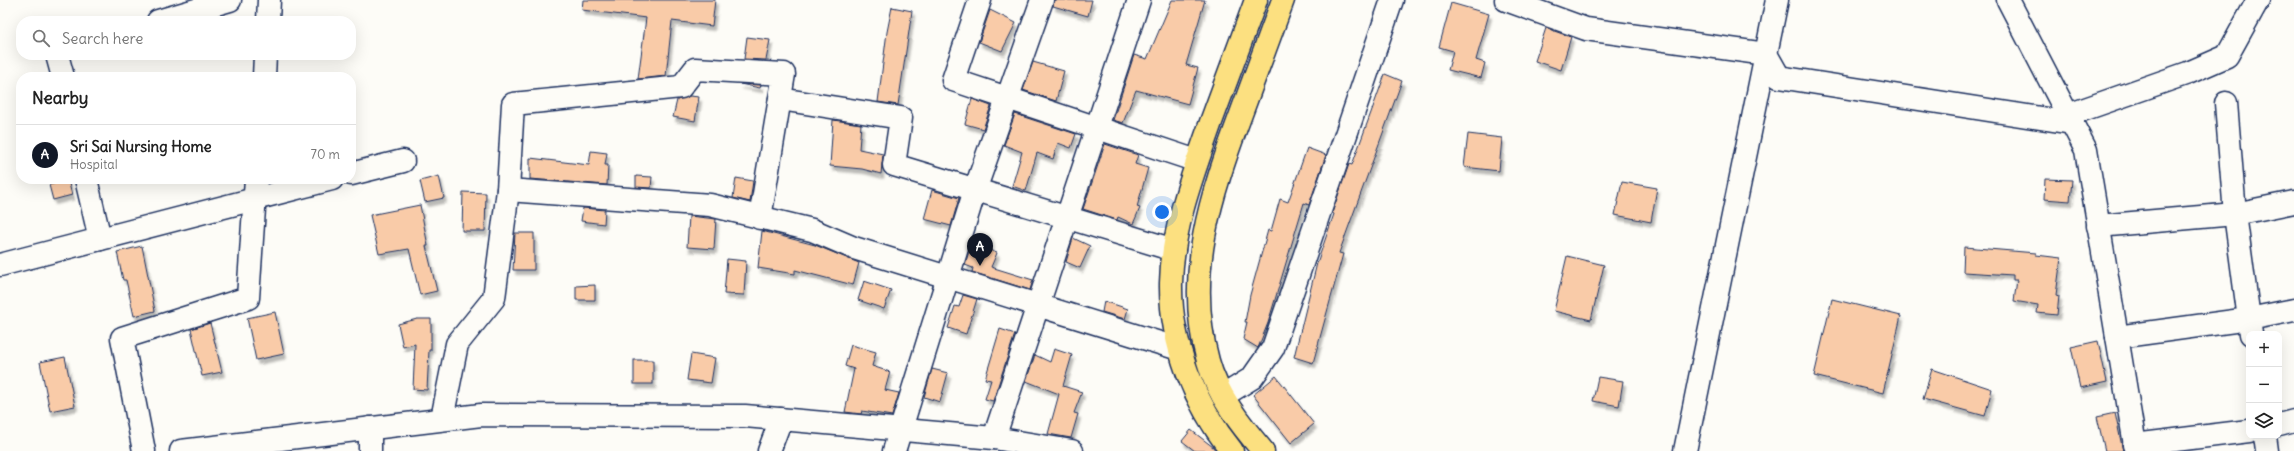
<!DOCTYPE html>
<html lang="en">
<head>
<meta charset="utf-8">
<style>
  body { margin:0; font-family:Delius,sans-serif; background:#f6f6f6; color:#222 }
  .controls { position:absolute; right:12px; bottom:12px; display:grid; overflow:hidden; border-radius:8px; box-shadow:0 4px 16px #0002 }
  .controls button { width:36px; height:36px; display:grid; place-items:center; padding:0; border:0; border-bottom:1px solid #e0e0e0; background:#fff; color:#222; font:20px sans-serif }
  .you { position:absolute; left:1162px; top:212px; width:14px; height:14px; margin:-10px; border:3px solid #fff; border-radius:50%; background:#1a73e8; box-shadow:0 0 0 6px #1a73e833 }
  .badge { display:grid; place-items:center; width:26px; height:26px; border-radius:50%; background:#111827; color:#fff; font-size:13px; font-weight:700 }
  .pin { position:absolute; translate:-50% -33px; filter:drop-shadow(0 1px 2px #0008) }
  .pin::after { content:''; position:absolute; top:21px; width:14px; height:12px; background:inherit; clip-path:polygon(0 0,100% 0,50% 100%) }
  .list { margin:0; padding:0; list-style:none }
  h2 { display:flex; justify-content:space-between; align-items:center; height:52px; margin:0; padding:0 16px; font-size:17px }
  h2 small { font-size:13px; font-weight:400; color:#767676 }
  .list li { display:grid; grid-template-columns:26px 1fr auto; gap:12px; align-items:center; box-sizing:border-box; height:60px; padding:0 16px; border-top:1px solid #e0e0e0 }
  .list b { display:block; font-size:15px; white-space:nowrap }
  .list p { margin:0; font-size:13px; white-space:nowrap; color:#767676 }
  .list em { font-size:13px; font-style:normal; color:#767676 }
  .icon { flex:none; width:22px; height:22px; fill:none; stroke:currentColor; stroke-width:2; stroke-linecap:round; stroke-linejoin:round }
  .map { position:relative; flex:none; width:2294px; height:451px; overflow:hidden }
  .search { position:absolute; background:#fff; box-shadow:0 4px 16px #0002; left:16px; top:16px; width:340px; height:44px; display:flex; align-items:center; gap:10px; box-sizing:border-box; padding:0 14px; border-radius:16px; color:#767676; font-size:15px }
  .panel { position:absolute; background:#fff; box-shadow:0 4px 16px #0002; left:16px; top:72px; width:340px; height:112px; border-radius:16px }
  .map>svg:first-child { display:block }
  .building { fill:#f9cba8; stroke:#1b2f5e; filter:url(#shadow) }
  .lines { fill:none; stroke-linecap:round; stroke-linejoin:round }
  .minor-casing { stroke:#1b2f5e; stroke-width:25 }
  .highway-casing { stroke:#1b2f5e; stroke-width:25 }
  .minor { stroke:#fdfcf7; stroke-width:22 }
  .highway { stroke:#fce080; stroke-width:22 }
</style>
</head>
<body>
<div class="map">
<svg width="2294" height="451" viewBox="0 0 2294 451">
  <defs>
    <filter id="shadow"><feDropShadow dx="2.5" dy="4.5" stdDeviation="1" flood-color="#0004"/></filter>
  </defs>
  <rect width="100%" height="100%" fill="#fdfcf7"/>
  <filter id="ink" filterUnits="userSpaceOnUse"><feTurbulence type="fractalNoise" baseFrequency=".025" numOctaves="2"/><feDisplacementMap in="SourceGraphic" scale="8" xChannelSelector="R" yChannelSelector="G"/><feConvolveMatrix kernelMatrix="1 2 1 2 8 2 1 2 1" color-interpolation-filters="sRGB"/></filter>
  <g filter="url(#ink)">
    <g class="building">
      <polygon points="583,0 715,0 712,26 672,21 666,76 638,79 646,18 582,10"/>
      <polygon points="1054,0 1092,0 1088,16 1053,6"/>
      <polygon points="1172,0 1205,0 1186,65 1198,68 1188,104 1136,90 1123,123 1113,120 1134,55 1147,59"/>
      <polygon points="1451,3 1489,14 1476,60 1485,63 1481,78 1448,70 1453,51 1439,47"/>
      <polygon points="892,7 912,11 898,105 878,102 887,32"/>
      <polygon points="990,10 1016,23 1002,51 979,42"/>
      <polygon points="1546,28 1571,37 1561,70 1535,61"/>
      <polygon points="747,37 770,40 766,60 744,59"/>
      <polygon points="1033,62 1064,71 1056,101 1023,90"/>
      <polygon points="1385,74 1402,81 1339,253 1343,254 1313,363 1294,357 1317,263 1334,214 1332,213 1349,164 1352,165"/>
      <polygon points="740,84 761,85 760,88"/>
      <polygon points="690,96 699,97 695,121 673,117 677,100"/>
      <polygon points="972,99 991,106 983,129 965,124"/>
      <polygon points="1015,114 1076,134 1071,148 1058,143 1053,159 1037,153 1026,191 1012,186 1022,152 1004,145"/>
      <polygon points="833,120 861,124 859,149 883,154 881,174 862,169 830,166"/>
      <polygon points="1468,134 1502,138 1499,171 1464,167"/>
      <polygon points="1105,144 1138,155 1135,164 1148,168 1137,207 1140,208 1133,224 1118,217 1117,220 1083,209"/>
      <polygon points="1307,148 1326,155 1309,205 1304,203 1268,323 1258,348 1243,339 1247,322 1245,322 1250,295 1268,230 1271,231 1280,199 1288,202"/>
      <polygon points="591,151 607,153 605,165 608,165 607,185 530,179 530,158 589,165"/>
      <polygon points="439,176 444,198 425,202 420,181"/>
      <polygon points="636,176 652,177 651,188 636,187"/>
      <polygon points="736,178 753,181 750,202 733,198"/>
      <polygon points="2045,179 2072,180 2070,201 2044,199"/>
      <polygon points="68,180 72,195 53,200 49,185"/>
      <polygon points="1622,182 1657,188 1651,222 1615,215"/>
      <polygon points="932,190 959,198 951,226 924,219"/>
      <polygon points="463,192 486,193 485,231 462,231"/>
      <polygon points="420,205 428,246 426,246 437,291 420,295 409,249 379,254 370,215"/>
      <polygon points="583,208 605,210 604,224 581,221"/>
      <polygon points="689,216 716,219 714,249 687,247"/>
      <polygon points="762,231 815,245 859,263 853,285 795,270 795,274 758,268"/>
      <polygon points="515,233 534,233 534,270 513,270"/>
      <polygon points="1073,238 1090,246 1080,268 1066,262"/>
      <polygon points="142,246 155,311 134,316 126,280 123,280 117,252"/>
      <polygon points="1964,247 2036,253 2036,255 2061,258 2056,295 2059,296 2057,315 2037,313 2038,305 2014,301 2017,280 2013,280 2013,275 1963,272"/>
      <polygon points="984,248 997,253 991,267 1033,280 1030,290 972,272 973,268 965,265 969,251 981,256"/>
      <polygon points="1567,256 1604,265 1591,320 1554,311"/>
      <polygon points="727,259 746,261 744,295 724,294"/>
      <polygon points="864,281 891,290 884,309 858,300"/>
      <polygon points="595,285 595,300 576,300 576,286"/>
      <polygon points="963,295 977,299 966,334 948,328 955,306 959,307"/>
      <polygon points="1832,299 1901,316 1883,393 1814,376"/>
      <polygon points="1104,301 1128,309 1125,319 1102,312"/>
      <polygon points="275,312 284,354 256,360 247,318"/>
      <polygon points="417,319 431,319 431,350 429,350 427,390 413,389 415,344 403,347 398,324"/>
      <polygon points="210,323 222,372 202,376 191,329"/>
      <polygon points="1000,329 1015,334 993,401 985,399 991,380 985,379"/>
      <polygon points="2098,341 2107,382 2080,388 2071,347"/>
      <polygon points="851,345 876,352 872,366 890,372 885,390 899,393 892,416 862,411 861,414 845,412 854,369 845,366"/>
      <polygon points="1054,349 1072,355 1063,386 1082,392 1074,413 1078,414 1071,438 1048,434 1059,394 1026,381 1035,355 1050,362"/>
      <polygon points="691,354 715,358 711,383 687,380"/>
      <polygon points="65,357 75,406 50,411 40,362"/>
      <rect x="634" y="360" width="19" height="24"/>
      <polygon points="932,369 948,373 940,402 924,397"/>
      <polygon points="1932,369 1992,389 1985,416 1923,399"/>
      <polygon points="1276,376 1314,424 1291,443 1253,395"/>
      <polygon points="1598,377 1623,381 1619,406 1593,401"/>
      <polygon points="2115,413 2123,451 2105,451 2097,417"/>
      <polygon points="1191,430 1213,447 1216,451 1195,451 1182,441"/>
    </g>
    <g class="lines">
      <defs>
        <g id="minor">
          <polyline points="980,0 953,80 1197,161"/>
          <polyline points="1506,0 1586,29 1766,54 1779,77 2072,123"/>
          <polyline points="2008,0 2086,150 2136,451"/>
          <polyline points="158,21 230,0"/>
          <polyline points="268,21 269,0"/>
          <polyline points="57,55 63,77"/>
          <polyline points="264,77 265,55"/>
          <polyline points="780,99 901,118 894,165 1174,250"/>
          <polyline points="2226,103 2235,214 2251,334"/>
          <polyline points="2068,115 2188,73 2227,56 2258,0"/>
          <polyline points="351,174 403,161"/>
          <polyline points="86,179 100,239"/>
          <polyline points="508,190 710,205 812,230 854,248 1179,349"/>
          <polyline points="2098,226 2235,214 2294,202"/>
          <polyline points="0,265 332,179"/>
          <polyline points="2117,337 2249,319 2294,310"/>
          <polyline points="1223,396 1252,378 1273,348 1392,0"/>
          <polyline points="442,419 457,344 494,298 508,190 513,104 681,87 695,69 784,74 760,218"/>
          <polyline points="2279,425 2294,421"/>
          <polyline points="2265,436 2267,451"/>
          <polyline points="994,438 1139,0"/>
          <polyline points="2134,445 2249,431"/>
          <polyline points="144,451 122,338 248,298 256,179"/>
          <polyline points="181,451 481,415 745,416 994,438 1072,451"/>
          <polyline points="370,451 370,428"/>
          <polyline points="769,451 781,419"/>
          <polyline points="894,451 975,190 1042,0"/>
          <polyline points="1685,451 1777,0"/>
        </g>
        <g id="highway">
          <path d="M1232 451C1195 405 1170 343 1171 283 1172 228 1193 174 1211 122 1226 82 1241 41 1256 0"/>
          <path d="M1263 451C1241 425 1217 395 1208 361 1184 274 1211 195 1241 114 1255 76 1269 38 1283 0"/>
        </g>
      </defs>
      <use href="#minor" class="minor-casing"/>
      <use href="#highway" class="highway-casing"/>
      <use href="#minor" class="minor"/>
      <use href="#highway" class="highway"/>
    </g>
  </g>
</svg>
<div class="controls">
<button>+</button>
<button>−</button>
<button><svg class="icon" aria-label="layers" viewBox="0 0 24 24"><path d="M12 4l9 5-9 5-9-5zM3 14l9 5 9-5"/></svg></button>
</div>
<div class="you"></div>
<div class="pin badge" style="left:980px;top:266px">A</div>
<div class="search"><svg class="icon" aria-label="search" viewBox="0 0 24 24"><circle cx="10" cy="10" r="6"/><path d="M15 15l6 6"/></svg>Search here</div>
<section class="panel">
<h2>Nearby<small></small></h2>
<ul class="list">
<li><span class="badge">A</span><div><b>Sri Sai Nursing Home</b><p>Hospital</p></div><em>70 m</em></li>
</ul>
</section>
</div>
</body>
</html>
